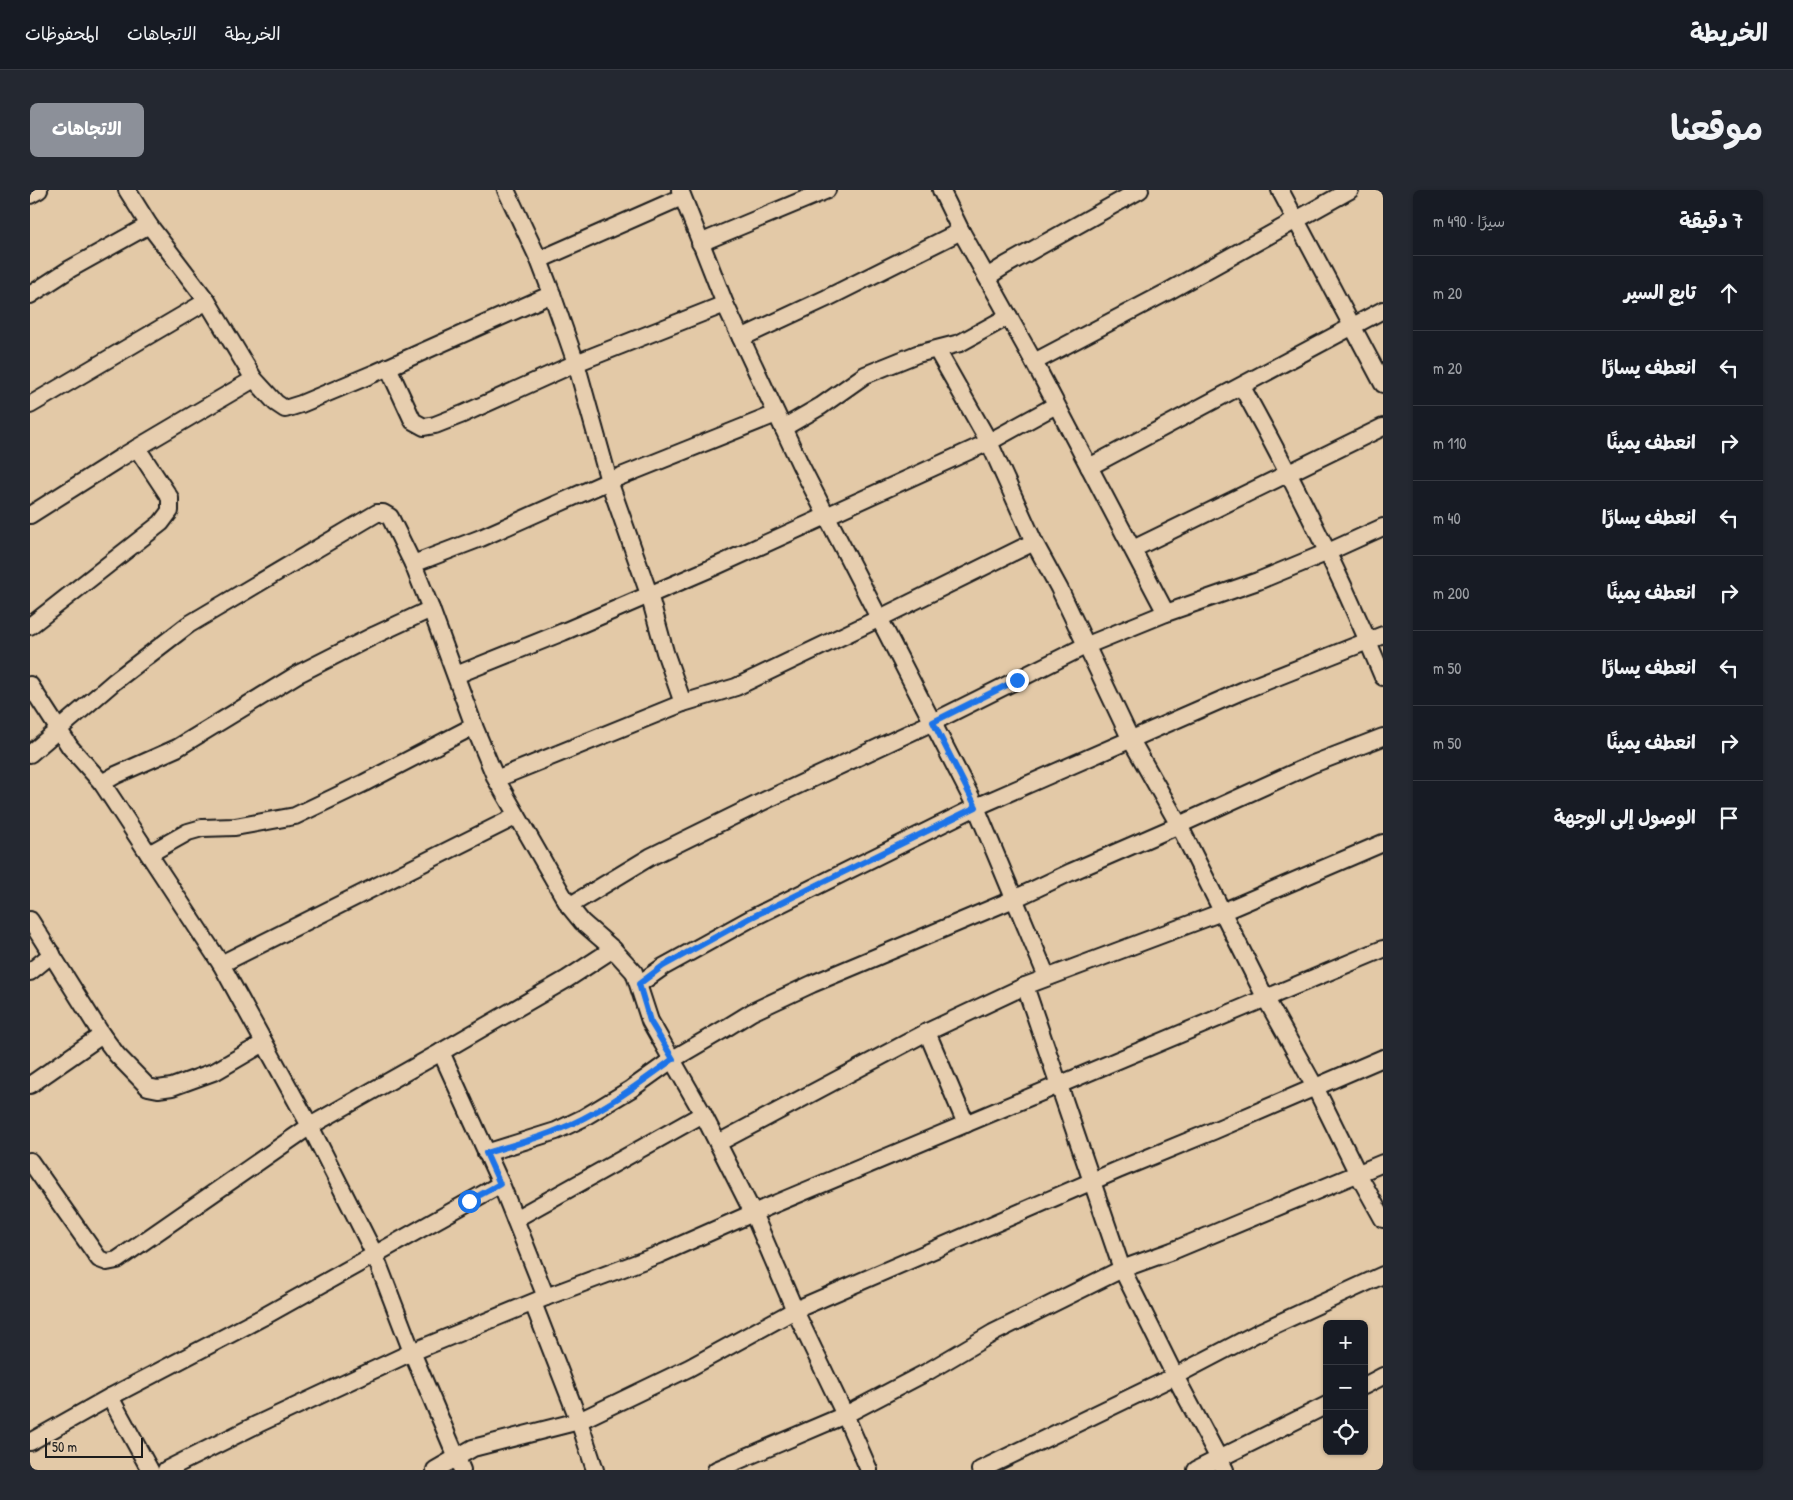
<!DOCTYPE html>
<html lang="ar">
<head>
<meta charset="utf-8">
<style>
  body { margin:0; font-family:"Patrick Hand","Playpen Sans Arabic",sans-serif; background:#242831; color:#f1f3f6; direction:rtl }
  .controls { position:absolute; right:15px; bottom:15px; display:grid; overflow:hidden; border-radius:8px; box-shadow:0 1px 4px #0004 }
  .controls button { width:45px; height:45px; display:grid; place-items:center; padding:0; border:0; border-bottom:1px solid #363941; background:#171b24; color:#f1f3f6; font:25px sans-serif }
  .scale { position:absolute; left:15px; bottom:12px; width:98px; box-sizing:border-box; padding-left:5px; border:2px solid #1c1c1c; border-top:0; font-size:14px; line-height:18px; white-space:nowrap; color:#1c1c1c; -webkit-text-stroke:4px #e7ceaf; paint-order:stroke }
  .stop { position:absolute; width:15px; height:15px; margin:-11px; border:4px solid #1a73e8; border-radius:50%; background:#fff }
  .stop.end { background:#1a73e8; border-color:#fff; box-shadow:0 1px 5px #0008 }
  .list { margin:0; padding:0; list-style:none }
  h2 { display:flex; justify-content:space-between; align-items:center; height:65px; margin:0; padding:0 20px; font-size:21px }
  h2 small { font-size:16px; font-weight:400; color:#9ea1a6 }
  .list li { display:grid; grid-template-columns:32px 1fr auto; gap:15px; align-items:center; box-sizing:border-box; height:75px; padding:0 20px; border-top:1px solid #363941 }
  .list b { display:block; font-size:19px; white-space:nowrap }
  .list em { font-size:16px; font-style:normal; color:#9ea1a6 }
  .icon { flex:none; width:28px; height:28px; fill:none; stroke:currentColor; stroke-width:2; stroke-linecap:round; stroke-linejoin:round }
  .map { position:relative; flex:none; width:1353px; height:1280px; overflow:hidden; direction:ltr; border-radius:8px }
  header { display:flex; align-items:center; gap:30px; box-sizing:border-box; height:70px; padding:0 25px; background:#171b24; border-bottom:1px solid #363941 }
  header strong { font-size:24px }
  nav { display:flex; gap:28px; margin-inline-start:auto; font-size:18px }
  .intro { display:flex; align-items:center; justify-content:space-between; box-sizing:border-box; height:120px; padding:0 30px }
  h1 { margin:0; font-size:35px }
  .button { padding:12px 22px; border-radius:8px; background:#8c9099; color:#fff; font-size:18px; font-weight:700 }
  main { display:flex; gap:30px; padding:0 30px }
  aside { flex:1; background:#171b24; border-radius:8px; box-shadow:0 1px 4px #0004 }
  .map>svg:first-child { display:block }
  .lines { fill:none; stroke-linecap:round; stroke-linejoin:round }
  .minor-casing { stroke:#1c1c1c; stroke-width:20 }
  .minor { stroke:#e7ceaf; stroke-width:16 }
  .route { stroke:#1a73e8; stroke-width:6 }
</style>
</head>
<body>
<header>
<strong>الخريطة</strong>
<nav><a>الخريطة</a><a>الاتجاهات</a><a>المحفوظات</a></nav>
</header>
<div class="intro"><h1>موقعنا</h1><a class="button">الاتجاهات</a></div>
<main>
<aside>
<h2>7 دقيقة<small>سيرًا · 490 m</small></h2>
<ul class="list">
<li><svg class="icon" aria-label="ahead" viewBox="0 0 24 24"><path d="M12 20V5M6 11l6-6 6 6"/></svg><div><b>تابع السير</b></div><em>20 m</em></li>
<li><svg class="icon" aria-label="left" viewBox="0 0 24 24"><path d="M17 20v-9H6M10 6l-5 5 5 5"/></svg><div><b>انعطف يسارًا</b></div><em>20 m</em></li>
<li><svg class="icon" aria-label="right" viewBox="0 0 24 24"><path d="M7 20v-9h11M14 6l5 5-5 5"/></svg><div><b>انعطف يمينًا</b></div><em>110 m</em></li>
<li><svg class="icon" aria-label="left" viewBox="0 0 24 24"><path d="M17 20v-9H6M10 6l-5 5 5 5"/></svg><div><b>انعطف يسارًا</b></div><em>40 m</em></li>
<li><svg class="icon" aria-label="right" viewBox="0 0 24 24"><path d="M7 20v-9h11M14 6l5 5-5 5"/></svg><div><b>انعطف يمينًا</b></div><em>200 m</em></li>
<li><svg class="icon" aria-label="left" viewBox="0 0 24 24"><path d="M17 20v-9H6M10 6l-5 5 5 5"/></svg><div><b>انعطف يسارًا</b></div><em>50 m</em></li>
<li><svg class="icon" aria-label="right" viewBox="0 0 24 24"><path d="M7 20v-9h11M14 6l5 5-5 5"/></svg><div><b>انعطف يمينًا</b></div><em>50 m</em></li>
<li><svg class="icon" aria-label="arrive" viewBox="0 0 24 24"><path d="M6 21V4h12l-3 4 3 4H6"/></svg><div><b>الوصول إلى الوجهة</b></div></li>
</ul>
</aside>
<div class="map">
<svg width="1353" height="1280" viewBox="0 0 1353 1280">
  <rect width="100%" height="100%" fill="#e3c9a7"/>
  <filter id="ink" filterUnits="userSpaceOnUse"><feTurbulence type="fractalNoise" baseFrequency=".02" numOctaves="2"/><feDisplacementMap in="SourceGraphic" scale="10" xChannelSelector="R" yChannelSelector="G"/><feConvolveMatrix kernelMatrix="1 2 1 2 8 2 1 2 1" color-interpolation-filters="sRGB"/></filter>
  <g filter="url(#ink)">
    <g class="lines">
      <defs>
        <g id="minor">
          <polyline points="97,0 119,35 177,111 224,189 246,213 255,219 271,214 345,183 522,104"/>
          <polyline points="476,0 509,70 522,104 546,173 579,291 619,404 635,462 653,513"/>
          <polyline points="650,0 695,114 771,276 946,617 1017,787"/>
          <polyline points="911,0 931,41 1004,172 1136,423"/>
          <polyline points="1250,0 1353,194"/>
          <polyline points="0,5 9,0"/>
          <polyline points="670,53 797,0"/>
          <polyline points="509,70 652,7"/>
          <polyline points="957,87 976,75 1110,0"/>
          <polyline points="0,105 40,79 119,35"/>
          <polyline points="711,148 797,108 931,41"/>
          <polyline points="907,160 959,252 1004,352 1029,398 1101,550 1149,635 1236,809 1285,897 1328,984 1353,1029"/>
          <polyline points="1004,172 1139,101 1320,0"/>
          <polyline points="358,177 383,231 394,237 405,235 433,224 546,173 695,114"/>
          <path d="M1212 197C1264 291 1312 387 1353 487"/>
          <polyline points="0,215 177,111"/>
          <polyline points="753,238 791,216 835,185 887,164 930,153 979,126"/>
          <polyline points="1059,277 1353,120"/>
          <polyline points="0,325 90,268 224,189"/>
          <polyline points="1103,359 1353,237"/>
          <polyline points="383,374 451,348 579,291 746,224"/>
          <polyline points="0,436 131,333 140,321 140,308 107,258"/>
          <polyline points="426,485 533,442 684,377 959,252 1026,215"/>
          <polyline points="0,495 40,557 72,593 86,585 147,558 268,484 345,445 401,419"/>
          <polyline points="0,564 85,491 158,435 347,323 353,323 360,327 383,374 401,419 444,536 466,589 539,716 552,732 583,759 604,782 620,831 673,924 723,1023 767,1125 815,1225 839,1280"/>
          <polyline points="466,589 653,513 706,497 850,428 1004,352"/>
          <polyline points="72,593 191,774 280,936 344,1063 382,1162 516,1107"/>
          <polyline points="119,664 158,642 172,638 205,637 265,626 334,593 444,536"/>
          <polyline points="539,716 620,667 736,610 903,532 1055,456 1136,423 1228,391 1298,362 1353,337"/>
          <polyline points="0,730 72,845 87,865 118,897 128,899 142,897 186,881 234,853"/>
          <polyline points="191,774 487,626"/>
          <polyline points="0,782 22,764"/>
          <polyline points="609,794 633,777 720,729 946,617 1214,500 1353,445"/>
          <polyline points="995,796 1092,1079 1145,1186 1195,1280"/>
          <polyline points="897,842 936,934"/>
          <polyline points="0,895 72,845"/>
          <polyline points="688,953 897,842 995,796 1192,722 1353,653"/>
          <polyline points="456,963 526,941 553,928 601,899 643,869 696,838 722,822 782,794 984,709 1041,682 1149,635 1283,574 1353,547"/>
          <polyline points="0,971 69,1069 77,1072 87,1070 280,936 411,862"/>
          <polyline points="471,994 411,862 537,789 583,759"/>
          <polyline points="485,1029 673,924"/>
          <polyline points="503,1113 549,1231 565,1280"/>
          <polyline points="1334,1196 1353,1186"/>
          <polyline points="80,1207 120,1280"/>
          <polyline points="0,1252 80,1207 233,1127 471,994 516,1107 628,1065 723,1023 1353,759"/>
          <polyline points="136,1280 228,1234 382,1162 432,1280"/>
          <polyline points="405,1280 443,1258 549,1231 659,1178 765,1120 1088,980 1183,941 1353,868"/>
          <polyline points="686,1280 815,1225 897,1182 963,1143 1092,1079 1142,1061 1353,973"/>
          <polyline points="950,1280 1145,1186 1229,1142 1353,1085"/>
          <polyline points="1166,1280 1297,1215"/>
        </g>
      </defs>
      <use href="#minor" class="minor-casing"/>
      <use href="#minor" class="minor"/>
    </g>
  </g>
  <g class="lines" filter="url(#ink)">
    <path class="route" d="M439 1011 470 994 456 963C479 956 503 950 525 941 568 925 606 896 643 869L620 831 609 794 633 776 720 728 946 617 903 532 987 490"/>
  </g>
</svg>
<div class="controls">
<button>+</button>
<button>−</button>
<button><svg class="icon" aria-label="locate" viewBox="0 0 24 24"><circle cx="12" cy="12" r="6"/><path d="M12 2v4M12 18v4M2 12h4M18 12h4"/></svg></button>
</div>
<div class="scale">50 m</div>
<div class="stop" style="left:439px;top:1011px"></div>
<div class="stop end" style="left:987px;top:490px"></div>
</div>
</main>
</body>
</html>
